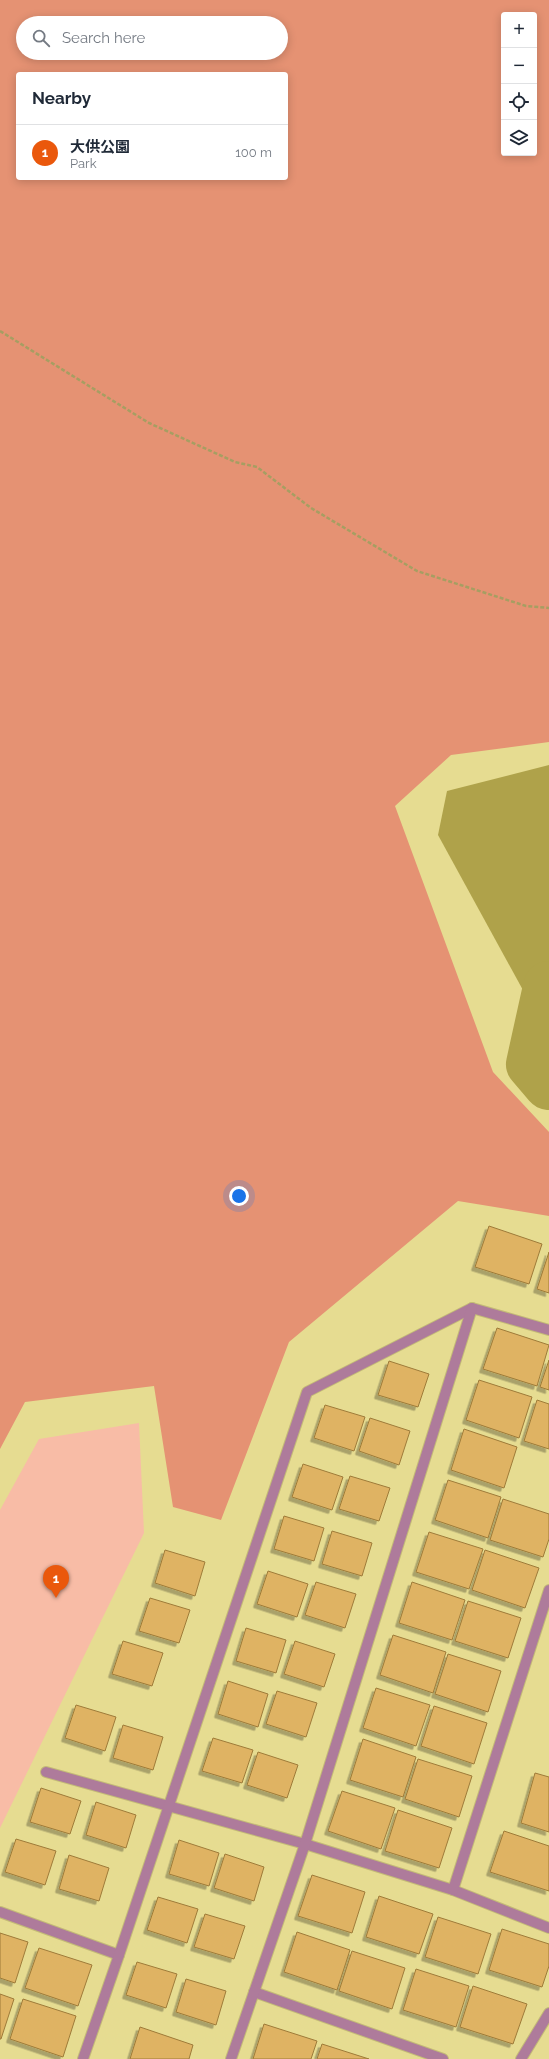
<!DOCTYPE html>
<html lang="en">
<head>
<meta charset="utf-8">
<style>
  body { margin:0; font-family:Raleway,"Noto Sans JP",sans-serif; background:#f2f2f3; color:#1f2937 }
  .controls { position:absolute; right:12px; top:12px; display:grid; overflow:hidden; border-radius:4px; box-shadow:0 2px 10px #0003 }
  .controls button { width:36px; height:36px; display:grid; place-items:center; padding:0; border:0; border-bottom:1px solid #e0e1e3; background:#fff; color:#1f2937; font:20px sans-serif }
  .you { position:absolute; left:239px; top:1196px; width:14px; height:14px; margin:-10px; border:3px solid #fff; border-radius:50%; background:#1a73e8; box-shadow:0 0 0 6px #1a73e833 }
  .badge { display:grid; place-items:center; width:26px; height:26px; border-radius:50%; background:#ea580c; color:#fff; font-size:13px; font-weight:700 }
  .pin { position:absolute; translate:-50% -33px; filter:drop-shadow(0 1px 2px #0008) }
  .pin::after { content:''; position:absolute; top:21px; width:14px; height:12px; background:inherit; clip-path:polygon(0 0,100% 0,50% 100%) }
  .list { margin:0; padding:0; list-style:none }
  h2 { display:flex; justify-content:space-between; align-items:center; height:52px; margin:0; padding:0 16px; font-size:17px }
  h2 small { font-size:13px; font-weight:400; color:#747a83 }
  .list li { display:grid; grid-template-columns:26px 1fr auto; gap:12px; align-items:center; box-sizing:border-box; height:56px; padding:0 16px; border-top:1px solid #e0e1e3 }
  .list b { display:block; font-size:15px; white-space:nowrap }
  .list p { margin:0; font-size:13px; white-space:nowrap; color:#747a83 }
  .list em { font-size:13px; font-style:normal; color:#747a83 }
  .icon { flex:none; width:22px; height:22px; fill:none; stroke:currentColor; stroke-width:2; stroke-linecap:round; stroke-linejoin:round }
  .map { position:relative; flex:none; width:549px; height:2059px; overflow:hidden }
  .search { position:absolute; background:#fff; box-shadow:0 2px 10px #0003; left:16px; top:16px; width:272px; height:44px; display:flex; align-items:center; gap:10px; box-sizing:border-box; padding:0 14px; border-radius:22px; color:#747a83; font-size:15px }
  .panel { position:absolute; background:#fff; box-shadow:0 2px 10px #0003; left:16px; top:72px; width:272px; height:108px; border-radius:4px }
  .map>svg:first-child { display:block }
  .green { fill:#f8bca6 }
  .forest { fill:#e59273; fill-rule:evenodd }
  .water { fill:#afa24a }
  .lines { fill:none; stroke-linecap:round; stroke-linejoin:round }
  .river { stroke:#afa24a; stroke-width:52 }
  .building { fill:#dfb364; stroke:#9e7b39; filter:url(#shadow) }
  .minor-casing { stroke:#c3ba77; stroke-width:12 }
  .path { stroke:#a69e62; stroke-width:2.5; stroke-dasharray:4 2; stroke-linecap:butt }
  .minor { stroke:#ae7b9b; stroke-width:10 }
</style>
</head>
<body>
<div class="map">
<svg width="549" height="2059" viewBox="0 0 549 2059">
  <defs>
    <filter id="shadow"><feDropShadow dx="-3.5" dy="3.5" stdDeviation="0" flood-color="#0004"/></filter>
  </defs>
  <rect width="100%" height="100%" fill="#e6dc91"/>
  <polygon class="green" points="139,1423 144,1533 0,1828 0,1510 39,1439"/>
  <path class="forest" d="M0 0H549V742L451 755 395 806 493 1072 549 1132V1216L458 1201 289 1342 221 1520 173 1507 154 1386 25 1402 0 1449ZM504 15H534V153H504ZM23 23H281V53H23ZM18 74H286V178H18Z"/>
  <polygon class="water" points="549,765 549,1021 541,1023 438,835 447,791"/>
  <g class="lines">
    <polyline class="river" points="549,987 532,1064 549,1084"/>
  </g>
  <g class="building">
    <polygon points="489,1226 542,1244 529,1284 475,1267"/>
    <polygon points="549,1252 549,1293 537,1289"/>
    <polygon points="497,1328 549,1345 537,1386 483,1369"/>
    <polygon points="549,1360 549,1390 540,1387"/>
    <polygon points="389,1361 429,1374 418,1407 378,1395"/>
    <polygon points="479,1380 532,1397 519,1438 466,1420"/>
    <polygon points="537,1400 549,1404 549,1449 524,1441"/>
    <polygon points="325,1405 365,1417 354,1451 314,1438"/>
    <polygon points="370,1418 410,1431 399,1465 359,1451"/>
    <polygon points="464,1429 517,1447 504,1488 451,1470"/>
    <polygon points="303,1464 343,1477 332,1510 292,1497"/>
    <polygon points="350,1476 390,1488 379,1521 339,1509"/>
    <polygon points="448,1480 501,1497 488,1538 435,1520"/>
    <polygon points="503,1499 549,1514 549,1539 543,1557 490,1540"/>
    <polygon points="284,1516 324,1528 314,1561 274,1549"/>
    <polygon points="332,1531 372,1543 362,1576 322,1564"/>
    <polygon points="429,1532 483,1549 469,1589 416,1572"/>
    <polygon points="165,1550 205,1562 195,1596 155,1583"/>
    <polygon points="485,1550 539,1568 525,1608 472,1590"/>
    <polygon points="268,1571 308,1584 297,1617 257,1604"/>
    <polygon points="316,1582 356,1594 345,1628 305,1615"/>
    <polygon points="412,1582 465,1600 452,1640 399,1623"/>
    <polygon points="150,1598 190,1610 179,1643 139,1631"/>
    <polygon points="468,1601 521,1618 508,1658 455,1641"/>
    <polygon points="246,1628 286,1640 276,1673 236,1661"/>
    <polygon points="393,1635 446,1652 433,1693 380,1675"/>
    <polygon points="123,1641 163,1653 152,1686 112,1674"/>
    <polygon points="295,1641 335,1654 324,1687 284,1674"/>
    <polygon points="448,1654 501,1671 488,1712 435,1694"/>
    <polygon points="228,1681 268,1694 258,1727 218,1714"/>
    <polygon points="376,1688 430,1705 416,1746 363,1728"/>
    <polygon points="277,1691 317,1703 306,1737 266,1724"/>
    <polygon points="76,1705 116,1717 105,1751 65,1738"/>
    <polygon points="434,1706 487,1723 474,1764 421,1746"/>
    <polygon points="123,1725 163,1737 153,1770 113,1758"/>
    <polygon points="213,1738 253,1750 242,1783 202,1771"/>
    <polygon points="363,1739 416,1757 403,1797 350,1780"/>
    <polygon points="258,1752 298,1765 287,1798 247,1785"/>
    <polygon points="418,1759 472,1776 459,1817 405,1799"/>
    <polygon points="535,1773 549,1777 549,1832 521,1823"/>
    <polygon points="41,1788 81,1801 70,1834 30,1822"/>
    <polygon points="342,1791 395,1808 381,1849 328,1831"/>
    <polygon points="96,1802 136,1815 126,1848 86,1835"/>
    <polygon points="398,1810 452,1828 439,1868 385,1851"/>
    <polygon points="504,1831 549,1846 549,1891 490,1872"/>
    <polygon points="16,1839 56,1851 45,1885 5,1872"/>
    <polygon points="179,1840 219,1853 209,1886 169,1874"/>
    <polygon points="225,1854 264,1867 254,1901 214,1888"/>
    <polygon points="69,1855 109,1868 99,1901 59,1889"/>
    <polygon points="312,1875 365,1892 352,1933 298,1916"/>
    <polygon points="379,1896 433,1914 419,1954 366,1937"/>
    <polygon points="158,1897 198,1909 187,1943 147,1930"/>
    <polygon points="205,1914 245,1926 234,1959 194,1947"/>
    <polygon points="438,1917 491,1934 478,1974 425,1957"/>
    <polygon points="502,1929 549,1944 549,1966 542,1987 489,1970"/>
    <polygon points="297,1932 350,1950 337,1990 284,1972"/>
    <polygon points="0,1933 28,1942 15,1983 0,1978"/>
    <polygon points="39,1948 92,1965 78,2006 25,1988"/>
    <polygon points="352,1951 405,1968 392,2009 339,1991"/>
    <polygon points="137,1962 177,1974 166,2008 126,1995"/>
    <polygon points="416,1969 469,1986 456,2027 403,2010"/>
    <polygon points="186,1979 226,1991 216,2025 176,2012"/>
    <polygon points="473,1986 527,2004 513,2044 460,2027"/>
    <polygon points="0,1994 14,1999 1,2039 0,2039"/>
    <polygon points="23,1999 76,2016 63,2057 10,2039"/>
    <polygon points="264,2024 317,2041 311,2059 253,2059"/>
    <polygon points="140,2027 193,2045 189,2059 130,2059"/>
    <polygon points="322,2044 369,2059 317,2059"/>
  </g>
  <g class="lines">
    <defs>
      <g id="minor">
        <polyline points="46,1772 305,1844 453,1890 549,1928"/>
        <polyline points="453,1890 549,1590"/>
        <polyline points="0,1912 119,1955"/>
        <polyline points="254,1992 443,2059"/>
        <polyline points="83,2059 119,1955 307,1392 472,1308 549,1330"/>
        <polyline points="231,2059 305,1844 472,1308"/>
        <polyline points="521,2059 549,2013"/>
      </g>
    </defs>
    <use href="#minor" class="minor-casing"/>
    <polyline class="path" points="0,331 149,423 235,462 257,467 311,508 417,571 526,606 549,608"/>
    <use href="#minor" class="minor"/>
  </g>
</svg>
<div class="controls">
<button>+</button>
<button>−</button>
<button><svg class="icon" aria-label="locate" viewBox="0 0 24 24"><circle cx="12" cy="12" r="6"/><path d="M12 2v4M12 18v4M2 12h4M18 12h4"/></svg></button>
<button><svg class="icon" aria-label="layers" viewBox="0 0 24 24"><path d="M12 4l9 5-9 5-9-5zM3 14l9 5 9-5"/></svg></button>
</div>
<div class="you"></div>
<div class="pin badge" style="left:56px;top:1598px">1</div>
<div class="search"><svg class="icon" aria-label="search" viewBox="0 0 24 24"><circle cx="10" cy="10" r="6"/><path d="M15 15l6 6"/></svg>Search here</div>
<section class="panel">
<h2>Nearby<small></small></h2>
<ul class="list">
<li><span class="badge">1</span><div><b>大供公園</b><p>Park</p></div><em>100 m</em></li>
</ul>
</section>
</div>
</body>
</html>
